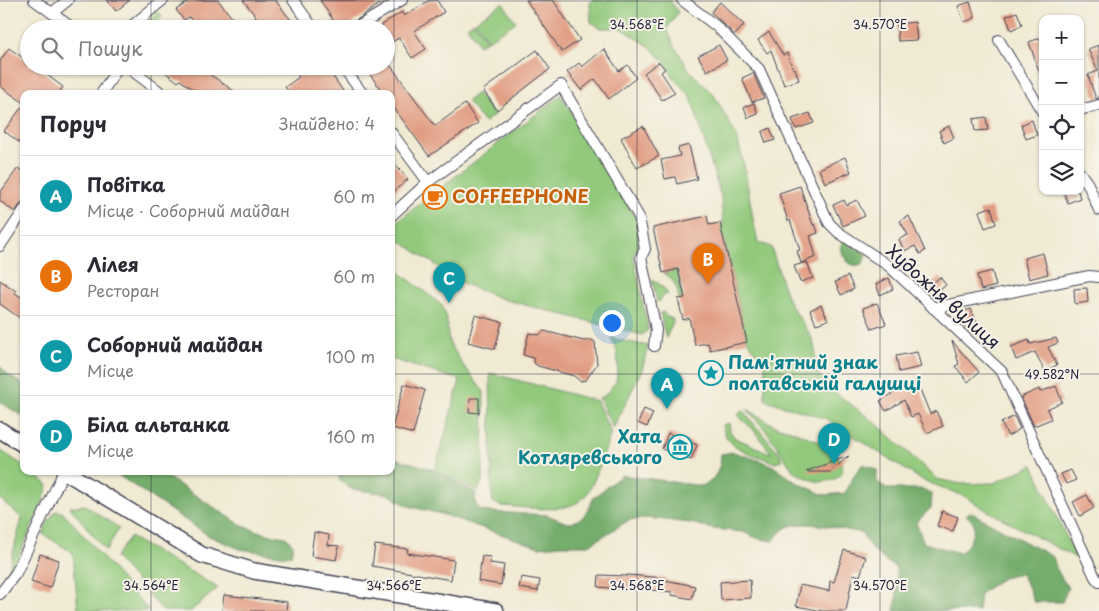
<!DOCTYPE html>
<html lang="uk">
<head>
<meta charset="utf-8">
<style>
  body { margin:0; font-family:"Playpen Sans",sans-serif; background:#f2f2f3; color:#2b2b33 }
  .controls { position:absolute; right:15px; top:15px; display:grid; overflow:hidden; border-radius:10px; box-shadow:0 1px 4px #0004 }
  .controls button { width:45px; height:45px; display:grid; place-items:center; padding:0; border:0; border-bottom:1px solid #e1e1e2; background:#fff; color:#2b2b33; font:25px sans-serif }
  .you { position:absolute; left:611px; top:322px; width:18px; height:18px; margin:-12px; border:4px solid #fff; border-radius:50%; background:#1a73e8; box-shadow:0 0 0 8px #1a73e833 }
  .badge { display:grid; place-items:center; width:32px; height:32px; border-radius:50%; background:#c8321e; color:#fff; font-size:16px; font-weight:700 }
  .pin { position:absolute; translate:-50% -41px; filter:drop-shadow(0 1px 2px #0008) }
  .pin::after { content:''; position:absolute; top:26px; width:18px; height:15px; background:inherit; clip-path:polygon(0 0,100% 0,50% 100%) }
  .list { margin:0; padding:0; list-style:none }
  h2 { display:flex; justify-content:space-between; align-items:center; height:65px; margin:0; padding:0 20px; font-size:21px }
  h2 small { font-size:16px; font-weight:400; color:#7c7c81 }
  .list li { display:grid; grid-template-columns:32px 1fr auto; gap:15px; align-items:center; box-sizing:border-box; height:80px; padding:0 20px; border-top:1px solid #e1e1e2 }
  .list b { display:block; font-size:19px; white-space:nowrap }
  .list p { margin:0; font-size:16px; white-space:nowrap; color:#7c7c81 }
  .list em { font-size:16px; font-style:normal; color:#7c7c81 }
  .icon { flex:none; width:28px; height:28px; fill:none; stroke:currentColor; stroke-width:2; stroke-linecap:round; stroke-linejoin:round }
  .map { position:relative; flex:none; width:1099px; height:611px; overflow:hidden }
  .search { position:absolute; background:#fff; box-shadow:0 1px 4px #0004; left:20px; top:20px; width:375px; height:55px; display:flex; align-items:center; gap:12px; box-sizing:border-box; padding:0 18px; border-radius:28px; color:#7c7c81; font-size:19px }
  .panel { position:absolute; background:#fff; box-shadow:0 1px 4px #0004; left:20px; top:90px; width:375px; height:385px; border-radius:10px }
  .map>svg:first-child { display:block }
  .green { fill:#92c97c; stroke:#5a765c }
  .forest { fill:#75ad6c; stroke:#4c6854 }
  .building { fill:#e19d83 }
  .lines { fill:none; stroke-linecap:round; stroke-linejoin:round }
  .minor-casing { stroke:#414052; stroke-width:12 }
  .primary-casing { stroke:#414052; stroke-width:18 }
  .minor { stroke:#fff; stroke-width:10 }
  .primary { stroke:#fff; stroke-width:15 }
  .ticks { fill:none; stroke:#22223b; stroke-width:1; stroke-opacity:0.45 }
  .labels { text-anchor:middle; stroke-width:4; stroke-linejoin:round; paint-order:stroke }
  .food-label { font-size:18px; font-weight:bold; fill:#c56008; stroke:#f7f3e8; text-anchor:start }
  .street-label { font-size:18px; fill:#22223b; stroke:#f7f3e8 }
  .culture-label { font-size:18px; font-weight:bold; fill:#0d838f; stroke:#f7f3e8; text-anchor:start }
  .ticks-label { font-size:12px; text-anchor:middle; fill:#22223b; stroke:#f7f3e8; stroke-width:4; stroke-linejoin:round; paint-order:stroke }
</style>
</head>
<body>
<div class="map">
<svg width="1099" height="611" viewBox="0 0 1099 611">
  <rect width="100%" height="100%" fill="#f7f3e8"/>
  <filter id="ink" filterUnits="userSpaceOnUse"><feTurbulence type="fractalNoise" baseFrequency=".02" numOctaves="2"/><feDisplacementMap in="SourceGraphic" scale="10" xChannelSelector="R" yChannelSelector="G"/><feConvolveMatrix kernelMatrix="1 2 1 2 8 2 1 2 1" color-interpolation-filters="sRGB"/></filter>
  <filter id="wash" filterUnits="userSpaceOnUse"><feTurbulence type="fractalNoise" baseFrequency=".0096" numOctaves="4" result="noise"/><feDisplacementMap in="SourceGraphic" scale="20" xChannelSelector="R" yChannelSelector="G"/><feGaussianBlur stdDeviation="1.12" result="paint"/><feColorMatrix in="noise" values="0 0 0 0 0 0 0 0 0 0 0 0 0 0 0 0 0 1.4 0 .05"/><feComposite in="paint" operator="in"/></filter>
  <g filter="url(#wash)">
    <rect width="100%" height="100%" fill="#f0ead3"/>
    <g class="green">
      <path d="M592 0H670L678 12 667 29 674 45 690 71 714 95 737 137 745 170 753 219 758 242 771 247C777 264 781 282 788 299 798 321 821 338 814 365L824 384 878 425 937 479 961 484 994 483 1033 465 1076 558 986 510 964 496 920 479 827 419 765 400V366L746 338 721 227 723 223 721 197 691 97 673 77 666 63 649 46 621 28H601L591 22 590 4Z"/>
      <polygon points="503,3 516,22 488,40 475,21"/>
      <polygon points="158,12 163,16 150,29 138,29"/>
      <polygon points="474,22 487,41 479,45 467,26"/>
      <polygon points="477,93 494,115 484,123 467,101"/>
      <polygon points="561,95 636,218 641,249 633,252 648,330 642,335 502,299 464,284 391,235 391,226"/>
      <polygon points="391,266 442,305 446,317 449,342 463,365 484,392 483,479 478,491 435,470 460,380 391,359"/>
      <path d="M677 270 683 298 679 299C677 288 675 280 664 273Z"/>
      <polygon points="652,279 662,286 668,294 664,295 660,301 657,302"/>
      <polygon points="663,312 669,318 672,318 673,322 666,338 660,313"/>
      <polygon points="611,338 648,346 642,370 613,429 599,398 603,397 616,382 618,367 617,351"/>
      <path d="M490 373 597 401 611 434C605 449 595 484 586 495 570 516 525 507 501 506L493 502 492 496Z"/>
      <polygon points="747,409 775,426 790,430 821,442 840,459 843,471 838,477 833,480 820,482 812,480 794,472 768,433"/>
      <path d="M743 411 777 450 781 456V461L775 463C758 454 724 451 723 425L729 423 730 431 735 438 772 454 752 428 739 417V413Z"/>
      <polygon points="0,450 24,466 24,471 31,471 48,485 44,499 14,567 8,572 22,518 0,499"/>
      <polygon points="85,505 119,528 106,551 70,507"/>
      <polygon points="56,511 64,513 149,611 78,611 73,553 43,534 47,523"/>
      <path d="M130 537C159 554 189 570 218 588L191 611H163L115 557Z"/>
    </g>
    <g class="forest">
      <path d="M843 238 866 254V258L862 264C847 271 837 249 843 238Z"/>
      <polygon points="0,366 11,377 24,385 24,417 0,402"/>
      <path d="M733 452 770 464 796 482 824 495 845 493C852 482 854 472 863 464L877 470V481L886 489H921L932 494 931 508 916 523 924 543 960 553C971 544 973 536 974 523L966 515 970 512 1053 557 1057 570 1068 588 1062 602H1034L1028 586 1021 574 1002 578 980 594 978 611H894L897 598 896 568C880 557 870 550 862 533 844 530 799 517 784 529 780 532 776 537 773 541L759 539 743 532 713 529 691 523 648 518 629 520 589 545H562L539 547 441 514 408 506 388 494 351 489 340 481 338 471H391V457L432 469 476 493 475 503 480 510 489 512 547 515 567 523H572L583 517 589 508 594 497 622 475 702 486C715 481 721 468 721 454Z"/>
      <polygon points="112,471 158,471 243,526 267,534 286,537 293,545 291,555 286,556 240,549 209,536"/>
    </g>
    <g id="blocks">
      <g class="building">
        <polygon points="107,0 130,0 116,11"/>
        <polygon points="190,0 218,0 241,29 198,29 189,17 184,20 176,10"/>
        <polygon points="243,0 275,0 295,25 290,29 242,29 257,18"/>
        <polygon points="320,0 385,0 344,29 339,29"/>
        <polygon points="430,0 437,0 444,12 414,31 426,49 412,58 399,38 392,42 386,34 386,29 383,29 381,25 402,12 404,16"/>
        <polygon points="526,0 553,0 580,40 562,52"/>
        <polygon points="720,2 744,25 735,35 711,12"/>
        <polygon points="970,2 975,18 964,22 958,6"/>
        <polygon points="1017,12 1022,25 1011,30 1006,16"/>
        <polygon points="915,22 917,40 898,41 897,24"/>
        <polygon points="769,32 783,55 787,53 793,69 795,68 799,80 784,85 771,50 767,53 758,40"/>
        <polygon points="1040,38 1043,47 1043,76 1041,77 1029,42"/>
        <polygon points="719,45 727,60 707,71 698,56"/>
        <polygon points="1099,45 1099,98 1096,99 1088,75 1098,71 1088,49"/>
        <polygon points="9,48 29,62 29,66 35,66 63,87 58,94 24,94 24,103 0,86 0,61"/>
        <polygon points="604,49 619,71 628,65 636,78 609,99 595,79 581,90 567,72 579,63 582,67"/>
        <polygon points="537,50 550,69 497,110 483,90"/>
        <polygon points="659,62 665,69 661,72 675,93 662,100 644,73"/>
        <polygon points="157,66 198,66 238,94 200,94 180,80 178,82"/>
        <polygon points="291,66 326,66 345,94 291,94 285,87 299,77"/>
        <polygon points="364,66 391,66 435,126 465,104 478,123 429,156 391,104 391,94 384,94"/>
        <polygon points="753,73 764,98 752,102 742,78"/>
        <polygon points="754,103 758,114 748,118 744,107"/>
        <polygon points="24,104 24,146 4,131"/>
        <polygon points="810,113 814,123 796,129 792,119"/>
        <polygon points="986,117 988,130 975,131 973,119"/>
        <polygon points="1032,120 1037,135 1026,139 1021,125"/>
        <polygon points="643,126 659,156 637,168 621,138"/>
        <polygon points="949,126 954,138 944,143 939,131"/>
        <polygon points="770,128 775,140 766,143 762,132"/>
        <polygon points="689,145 697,179 677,184 675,177 665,179 661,160 680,156 678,148"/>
        <polygon points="845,157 851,172 825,183 819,169"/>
        <polygon points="391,160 408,179 391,194"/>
        <polygon points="18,168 24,172 24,199 15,212 0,201 0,193"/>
        <polygon points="800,186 813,225 815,224 818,233 810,236 816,257 801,263 797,251 800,250 790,220 788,221 779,193"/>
        <polygon points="1063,191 1078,191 1080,198 1068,203"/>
        <polygon points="844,200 846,205 857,200 865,216 843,226 833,205"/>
        <polygon points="991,207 996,224 985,228 979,211"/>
        <polygon points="707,216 709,225 720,223 747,342 710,350 708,343 695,345 689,318 683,320 678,299 685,298 678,269 663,273 653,228"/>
        <polygon points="909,216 925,251 920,254 915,246 904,251 899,239 908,235 900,221"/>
        <polygon points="1043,253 1048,274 1029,279 1024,258"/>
        <polygon points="807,262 813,278 800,282 794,266"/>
        <polygon points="992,271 996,286 981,290 977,275"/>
        <polygon points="848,276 854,289 841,295 835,282"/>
        <polygon points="940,277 946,285 934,295 928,287"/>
        <polygon points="889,278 893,289 880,295 876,284"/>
        <polygon points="0,280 16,291 15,293 24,299 24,321 0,304"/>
        <polygon points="1087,288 1088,302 1075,304 1074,289"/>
        <polygon points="877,303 886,324 872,329 863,308"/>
        <polygon points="821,305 828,320 816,324 810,310"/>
        <polygon points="971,309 977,323 967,327 961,312"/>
        <polygon points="475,315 502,322 495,349 468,342"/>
        <polygon points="544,331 584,341 592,340 595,342 597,364 586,380 580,381 574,376 538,366 535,364 533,358 523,355 529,333 539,335"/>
        <polygon points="1056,338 1058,343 1048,347 1057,365 1045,371 1035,352 1016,360 1011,347 1029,340 1030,344"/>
        <polygon points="952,341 979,372 968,382 955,366 959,364"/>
        <polygon points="917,352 921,367 899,372 896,356"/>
        <polygon points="917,382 930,414 936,411 943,426 927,433 918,414 911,417 904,400 886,411 880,401 895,392"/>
        <polygon points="404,384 425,390 413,434 392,428"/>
        <polygon points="1056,386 1062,402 1047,409 1051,419 1034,426 1021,397 1039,389 1040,392"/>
        <polygon points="470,398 479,398 479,413 469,412"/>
        <polygon points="644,409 653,413 647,427 638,423"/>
        <polygon points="1014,416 1020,429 1008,436 1001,423"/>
        <polygon points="668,433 697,445 691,460 662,449"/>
        <polygon points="849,456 830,472 807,472 807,471"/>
        <polygon points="1071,470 1076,480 1066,484 1061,474"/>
        <polygon points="1087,495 1094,508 1080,516 1073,502"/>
        <polygon points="942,511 958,517 953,531 937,526"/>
        <polygon points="314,532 329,535 328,545 339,546 336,560 311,556"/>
        <polygon points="375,545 408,549 407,553 454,560 451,580 372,566"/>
        <polygon points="844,550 866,557 860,576 853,574 846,611 823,611 796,606 800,585 829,591 830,581 834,582"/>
        <polygon points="40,554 59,560 50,588 31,582"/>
        <polygon points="482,556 491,557 490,563 504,565 501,585 478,581"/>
        <polygon points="599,575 627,576 627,575 666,578 665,580 695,586 692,599 672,595 672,592 621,587 621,589 598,587"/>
        <polygon points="521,577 540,580 538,591 519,588"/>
        <polygon points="750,580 751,598 721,600 720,582"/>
        <polygon points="224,595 287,602 286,611 222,611"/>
      </g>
    </g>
  </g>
  <g filter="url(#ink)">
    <use href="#blocks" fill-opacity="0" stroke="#414052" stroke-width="1"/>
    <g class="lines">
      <defs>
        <g id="minor">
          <polyline points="34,0 74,29"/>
          <polyline points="293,0 314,29"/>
          <polyline points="682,0 716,26 759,69 829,223 838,232 889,266 1002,372 1095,577 1099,582"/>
          <polyline points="52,13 68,0"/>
          <polyline points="128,29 163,0"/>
          <polyline points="354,29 402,0"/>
          <polyline points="999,40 1043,113"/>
          <polyline points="126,66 163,94"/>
          <polyline points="342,66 363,94"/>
          <polyline points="101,94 119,66"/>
          <polyline points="1080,110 1099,105"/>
          <polyline points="391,132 428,182"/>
          <polyline points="1080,173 1088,184 1099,210"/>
          <polyline points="391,216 428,182 561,85 639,217 645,249 641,257 656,330 654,346"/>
          <polyline points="0,246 24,210"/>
          <polyline points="933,308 1089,276 1099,277"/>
          <polyline points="0,594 16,573 64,471"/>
        </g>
        <g id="primary">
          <polyline points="0,430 24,445"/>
          <polyline points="64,471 202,555 254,571 496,611"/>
        </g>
      </defs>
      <use href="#minor" class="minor-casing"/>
      <use href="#primary" class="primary-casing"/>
      <use href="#minor" class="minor"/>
      <use href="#primary" class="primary"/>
    </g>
  </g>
  <path class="ticks" d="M151 0V29M394 0V611M637 0V611M880 0V611M0 1H1099M151 66V94M0 374H24M391 374H1099M151 471V611"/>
  <defs>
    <symbol id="cafe-ring" viewBox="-11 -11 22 22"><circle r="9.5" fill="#f7f3e8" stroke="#e8710a" stroke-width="1.5"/><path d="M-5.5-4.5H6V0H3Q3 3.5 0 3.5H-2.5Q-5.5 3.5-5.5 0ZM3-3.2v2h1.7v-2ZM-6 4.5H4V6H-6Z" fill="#e8710a"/></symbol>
    <symbol id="sight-ring" viewBox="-11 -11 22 22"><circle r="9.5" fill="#f7f3e8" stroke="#0f9aa8" stroke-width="1.5"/><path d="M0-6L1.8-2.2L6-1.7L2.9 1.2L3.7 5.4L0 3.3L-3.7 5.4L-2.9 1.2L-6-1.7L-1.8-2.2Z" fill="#0f9aa8"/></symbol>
    <symbol id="museum-ring" viewBox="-11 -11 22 22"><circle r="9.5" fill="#f7f3e8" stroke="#0f9aa8" stroke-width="1.5"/><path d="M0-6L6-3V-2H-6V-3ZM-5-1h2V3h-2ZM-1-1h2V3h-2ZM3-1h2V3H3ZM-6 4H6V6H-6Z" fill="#0f9aa8"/></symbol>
  </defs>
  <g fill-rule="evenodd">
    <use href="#cafe-ring" x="421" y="183" width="28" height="28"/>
    <use href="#sight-ring" x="697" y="359" width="28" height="28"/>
    <use href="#museum-ring" x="666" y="433" width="28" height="28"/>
  </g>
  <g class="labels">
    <g class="food-label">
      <text x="452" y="203">COFFEEPHONE</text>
    </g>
    <g class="street-label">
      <text transform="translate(943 297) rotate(42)" y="6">Художня вулиця</text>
    </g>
    <g class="culture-label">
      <text x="728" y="369">Пам'ятний знак<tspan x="728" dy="21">полтавській галушці</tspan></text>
      <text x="662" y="443" text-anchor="end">Хата<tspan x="662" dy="21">Котляревського</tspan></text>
    </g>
  </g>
  <g class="ticks-label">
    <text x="637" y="29">34.568°E</text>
    <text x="880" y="29">34.570°E</text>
    <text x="1052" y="379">49.582°N</text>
    <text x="151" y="590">34.564°E</text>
    <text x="394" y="590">34.566°E</text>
    <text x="637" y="590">34.568°E</text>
    <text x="880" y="590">34.570°E</text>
  </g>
</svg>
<div class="controls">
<button>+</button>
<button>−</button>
<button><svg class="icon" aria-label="locate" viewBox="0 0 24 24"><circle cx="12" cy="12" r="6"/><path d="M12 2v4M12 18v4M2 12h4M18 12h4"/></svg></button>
<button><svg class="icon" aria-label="layers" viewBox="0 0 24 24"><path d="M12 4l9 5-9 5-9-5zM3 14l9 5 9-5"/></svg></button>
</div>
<div class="you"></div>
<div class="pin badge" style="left:667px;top:409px;background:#0f9aa8">A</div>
<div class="pin badge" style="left:708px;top:284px;background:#e8710a">B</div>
<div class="pin badge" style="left:449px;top:303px;background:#0f9aa8">C</div>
<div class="pin badge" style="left:834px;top:464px;background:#0f9aa8">D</div>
<div class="search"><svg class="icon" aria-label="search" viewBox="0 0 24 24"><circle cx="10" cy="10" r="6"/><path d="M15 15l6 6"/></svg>Пошук</div>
<section class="panel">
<h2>Поруч<small>Знайдено: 4</small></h2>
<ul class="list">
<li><span class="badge" style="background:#0f9aa8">A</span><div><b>Повітка</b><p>Місце · Соборний майдан</p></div><em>60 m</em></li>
<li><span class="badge" style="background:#e8710a">B</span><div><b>Лілея</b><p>Ресторан</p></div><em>60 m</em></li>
<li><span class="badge" style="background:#0f9aa8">C</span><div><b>Соборний майдан</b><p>Місце</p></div><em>100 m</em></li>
<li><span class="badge" style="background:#0f9aa8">D</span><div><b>Біла альтанка</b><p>Місце</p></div><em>160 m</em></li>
</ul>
</section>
</div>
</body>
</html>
